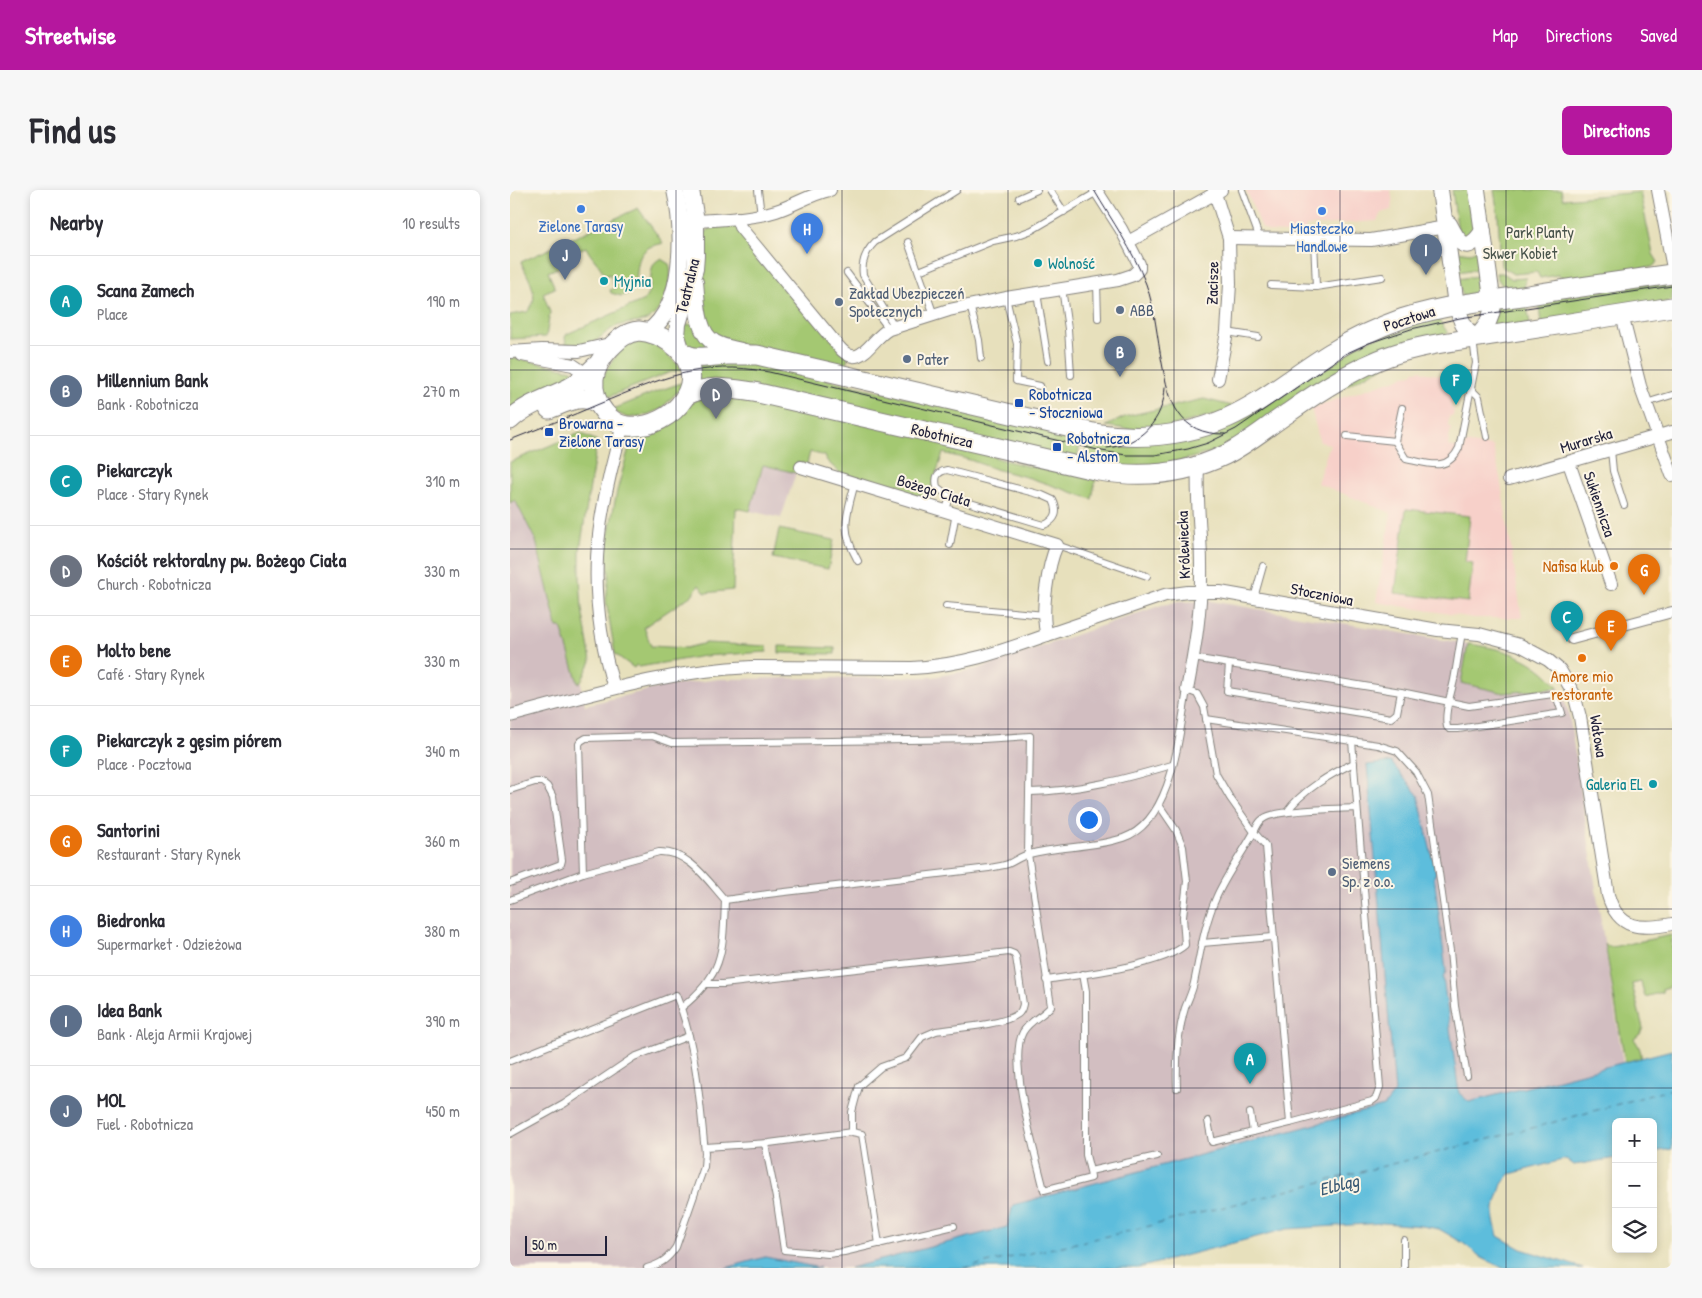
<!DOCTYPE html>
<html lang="en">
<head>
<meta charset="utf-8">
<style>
  body { margin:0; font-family:"Patrick Hand",sans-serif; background:#f7f7f7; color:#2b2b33 }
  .controls { position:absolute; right:15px; bottom:15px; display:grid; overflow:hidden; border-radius:8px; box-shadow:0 2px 8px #0003 }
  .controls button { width:45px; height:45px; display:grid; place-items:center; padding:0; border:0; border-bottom:1px solid #e1e1e2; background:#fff; color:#2b2b33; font:25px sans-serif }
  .scale { position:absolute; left:15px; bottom:12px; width:82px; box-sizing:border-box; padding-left:5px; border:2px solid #22223b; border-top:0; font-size:14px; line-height:18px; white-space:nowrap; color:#22223b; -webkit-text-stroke:4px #fcf5e5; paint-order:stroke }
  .you { position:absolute; left:578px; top:629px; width:18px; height:18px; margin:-12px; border:4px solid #fff; border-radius:50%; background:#1a73e8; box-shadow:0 0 0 8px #1a73e833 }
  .badge { display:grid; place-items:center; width:32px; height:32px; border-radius:50%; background:#b5179e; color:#fff; font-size:16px; font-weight:700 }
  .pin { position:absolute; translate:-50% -41px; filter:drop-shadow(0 1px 2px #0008) }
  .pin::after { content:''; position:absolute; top:26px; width:18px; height:15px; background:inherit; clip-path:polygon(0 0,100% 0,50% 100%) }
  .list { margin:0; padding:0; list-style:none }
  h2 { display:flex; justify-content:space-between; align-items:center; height:65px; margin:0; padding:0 20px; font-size:21px }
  h2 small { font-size:16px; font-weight:400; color:#7c7c81 }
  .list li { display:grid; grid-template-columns:32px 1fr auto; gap:15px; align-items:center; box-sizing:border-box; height:90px; padding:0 20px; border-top:1px solid #e1e1e2 }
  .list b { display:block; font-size:19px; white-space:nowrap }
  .list p { margin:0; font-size:16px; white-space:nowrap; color:#7c7c81 }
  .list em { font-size:16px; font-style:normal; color:#7c7c81 }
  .icon { flex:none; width:28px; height:28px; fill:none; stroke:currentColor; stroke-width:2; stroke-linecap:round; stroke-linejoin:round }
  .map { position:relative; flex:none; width:1162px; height:1078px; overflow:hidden; border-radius:8px }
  header { display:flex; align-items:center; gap:30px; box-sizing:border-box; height:70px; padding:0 25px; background:#b5179e; color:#fff }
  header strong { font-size:24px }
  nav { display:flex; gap:28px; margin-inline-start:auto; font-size:18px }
  .intro { display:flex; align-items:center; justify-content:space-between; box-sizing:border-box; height:120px; padding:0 30px }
  h1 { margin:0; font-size:35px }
  .button { padding:12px 22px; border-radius:8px; background:#b5179e; color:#fff; font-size:18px; font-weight:700 }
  main { display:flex; gap:30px; padding:0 30px }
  aside { flex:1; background:#fff; border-radius:8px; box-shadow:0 2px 8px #0003 }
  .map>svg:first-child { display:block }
  .built { fill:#f7d0c9 }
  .industrial { fill:#d2bec1 }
  .green { fill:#a4c872; stroke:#637556 }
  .water { fill:#5dbddc; stroke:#40708c }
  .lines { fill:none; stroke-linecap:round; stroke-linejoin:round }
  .ferry { stroke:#375873; stroke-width:1; stroke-dasharray:6 5; stroke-linecap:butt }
  .service-casing { stroke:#84817c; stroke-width:8 }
  .pedestrian-casing { stroke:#84817c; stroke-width:12 }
  .minor-casing { stroke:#84817c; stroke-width:14 }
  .tertiary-casing { stroke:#84817c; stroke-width:18 }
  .secondary-casing { stroke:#84817c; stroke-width:21 }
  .service { stroke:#fff; stroke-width:6 }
  .pedestrian { stroke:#fff; stroke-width:10 }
  .minor { stroke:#fff; stroke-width:12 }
  .tertiary { stroke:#fff; stroke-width:16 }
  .secondary { stroke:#fff; stroke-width:19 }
  .tram { stroke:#22223b; stroke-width:1 }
  .grid { fill:none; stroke:#22223b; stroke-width:1; stroke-opacity:0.55 }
  .shop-dot { fill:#3f7fe0; stroke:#fcf5e5; stroke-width:2 }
  .culture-dot { fill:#0f9aa8; stroke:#fcf5e5; stroke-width:2 }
  .service-dot { fill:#5c6f8a; stroke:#fcf5e5; stroke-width:2 }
  .transit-dot { fill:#1a4fb4; stroke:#fcf5e5; stroke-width:2 }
  .food-dot { fill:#e8710a; stroke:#fcf5e5; stroke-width:2 }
  .labels { text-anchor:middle; stroke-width:4; stroke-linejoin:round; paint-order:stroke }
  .shop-label { font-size:16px; fill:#366cbe; stroke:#fcf5e5 }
  .park-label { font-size:16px; fill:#49544c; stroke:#fcf5e5 }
  .culture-label { font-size:16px; fill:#0d838f; stroke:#fcf5e5; text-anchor:start }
  .street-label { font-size:16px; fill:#22223b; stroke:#fcf5e5 }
  .service-label { font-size:16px; fill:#4e5e75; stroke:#fcf5e5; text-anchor:start }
  .transit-label { font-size:16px; fill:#164399; stroke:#fcf5e5; text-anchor:start }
  .food-label { font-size:16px; fill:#c56008; stroke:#fcf5e5; text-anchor:end }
  .water-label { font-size:18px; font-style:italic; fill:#375873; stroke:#fcf5e5 }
</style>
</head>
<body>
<header>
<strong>Streetwise</strong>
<nav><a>Map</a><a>Directions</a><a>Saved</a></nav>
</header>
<div class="intro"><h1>Find us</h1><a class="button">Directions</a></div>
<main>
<aside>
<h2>Nearby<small>10 results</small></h2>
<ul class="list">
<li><span class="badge" style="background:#0f9aa8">A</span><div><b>Scana Zamech</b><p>Place</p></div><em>190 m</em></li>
<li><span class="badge" style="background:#5c6f8a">B</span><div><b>Millennium Bank</b><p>Bank · Robotnicza</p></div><em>270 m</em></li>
<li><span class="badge" style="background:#0f9aa8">C</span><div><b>Piekarczyk</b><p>Place · Stary Rynek</p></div><em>310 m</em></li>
<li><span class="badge" style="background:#6b7280">D</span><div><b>Kościół rektoralny pw. Bożego Ciała</b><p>Church · Robotnicza</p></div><em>330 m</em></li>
<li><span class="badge" style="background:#e8710a">E</span><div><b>Molto bene</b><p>Café · Stary Rynek</p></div><em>330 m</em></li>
<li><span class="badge" style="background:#0f9aa8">F</span><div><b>Piekarczyk z gęsim piórem</b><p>Place · Pocztowa</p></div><em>340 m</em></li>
<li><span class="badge" style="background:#e8710a">G</span><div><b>Santorini</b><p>Restaurant · Stary Rynek</p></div><em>360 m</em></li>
<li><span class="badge" style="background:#3f7fe0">H</span><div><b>Biedronka</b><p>Supermarket · Odzieżowa</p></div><em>380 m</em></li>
<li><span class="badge" style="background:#5c6f8a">I</span><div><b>Idea Bank</b><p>Bank · Aleja Armii Krajowej</p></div><em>390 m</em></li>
<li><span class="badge" style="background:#5c6f8a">J</span><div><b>MOL</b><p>Fuel · Robotnicza</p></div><em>450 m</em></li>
</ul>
</aside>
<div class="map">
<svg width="1162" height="1078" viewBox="0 0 1162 1078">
  <rect width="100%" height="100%" fill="#fcf5e5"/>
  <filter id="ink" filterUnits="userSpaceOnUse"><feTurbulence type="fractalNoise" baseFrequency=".02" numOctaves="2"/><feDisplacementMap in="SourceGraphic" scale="10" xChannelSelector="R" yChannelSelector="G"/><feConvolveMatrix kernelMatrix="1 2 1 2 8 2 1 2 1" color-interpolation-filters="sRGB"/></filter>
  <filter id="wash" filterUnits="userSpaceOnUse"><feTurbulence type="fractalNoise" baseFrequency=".0096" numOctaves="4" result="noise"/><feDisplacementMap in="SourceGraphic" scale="20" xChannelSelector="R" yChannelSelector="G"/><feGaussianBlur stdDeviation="1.12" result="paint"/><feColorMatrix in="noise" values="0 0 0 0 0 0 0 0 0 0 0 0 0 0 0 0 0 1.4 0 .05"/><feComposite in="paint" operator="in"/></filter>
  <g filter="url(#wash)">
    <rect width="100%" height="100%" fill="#e7e0bc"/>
    <g class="built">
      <polygon points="736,0 881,0 883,15 881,20 871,23 867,31 796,36 795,44 759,42 752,38"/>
      <polygon points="912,180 912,182 950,189 946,207 943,207 941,218 944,219 943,226 939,226 938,237 941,237 938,256 954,259 955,253 983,256 990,287 1012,428 964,428 866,412 881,323 807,293 820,254 810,252 801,218 904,183 904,181"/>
    </g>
    <g class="industrial">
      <polygon points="253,275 286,283 271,328 240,321"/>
      <polygon points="5,310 26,351 47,437 51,437 68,493 71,492 75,515 156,496 209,489 423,487 467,479 652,415 668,412 700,411 958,454 951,493 994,503 1049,498 1052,503 1059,524 1113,874 959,912 949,903 933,788 936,781 924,685 858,573 857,575 885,903 874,916 504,1015 497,1037 340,1078 310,1078 255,1067 216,1078 0,1078 0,313"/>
    </g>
    <g class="green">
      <polygon points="942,0 961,0 967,39 959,50 948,42"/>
      <polygon points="984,0 1051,0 1053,9 1130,2 1143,64 1148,72 1142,77 1058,89 1047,85 1030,88 1027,82 1003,84 991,76 988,25"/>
      <path d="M128 18 153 53C148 55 142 55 138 58 118 71 137 101 111 106L101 103 100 100 104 98 100 84 95 86C90 74 81 68 76 57L60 63 64 71 38 82 45 98 33 103 40 122 36 147 0 149V125L17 122C32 107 18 88 11 72Z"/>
      <polygon points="220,35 230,37 338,166 336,174 332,179 201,147 190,96 194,44 198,39"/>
      <polygon points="968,60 973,78 948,82 946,61 960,63"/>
      <path d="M151 69 159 74C165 87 152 122 139 129 129 134 116 132 105 137 94 142 83 157 72 157 67 157 61 155 56 155L55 147 57 144 134 110C146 96 135 73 151 69Z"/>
      <path d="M986 83H993L1002 89 1016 88 1014 99C1000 100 990 99 986 83Z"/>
      <polygon points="973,85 976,103 953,108 948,89"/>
      <polygon points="1162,90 1162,111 1031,133 1028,109"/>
      <polygon points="1016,111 1020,134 978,138 987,116"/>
      <polygon points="925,125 938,143 713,259 641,279 573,272 579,248 655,252 839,158"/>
      <polygon points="186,134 200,159 194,162 178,155 172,146 174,135"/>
      <polygon points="125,151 134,151 147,156 173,179 158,183 93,209 91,188 110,160 118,153"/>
      <polygon points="0,167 62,180 64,187 0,223"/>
      <polygon points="235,171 572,247 566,271 186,191 185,175"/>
      <polygon points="174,192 172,197 151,219 136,225 118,228 101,220 148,201"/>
      <polygon points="207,203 447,254 490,269 517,276 537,276 586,287 582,309 520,288 485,279 460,270 433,263 419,305 411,307 370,293 330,283 317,271 315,266 300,262 297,274 287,272 286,283 253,275 240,321 226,318 223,400 195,403 189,395 182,405 134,437 141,456 176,458 196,453 257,456 257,462 194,466 129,477 126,475 124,478 105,464 96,410 99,384 96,357 107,301 121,250 182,211"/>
      <polygon points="694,209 726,217 719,221 638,242 596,236 617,226"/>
      <polygon points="70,243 87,251 70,360 70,388 72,419 81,471 71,492 68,493 51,437 47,437 26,351 5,310 0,313 0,272"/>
      <polygon points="896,319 960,326 955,372 963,373 958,412 885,403"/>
      <polygon points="269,339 324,350 318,379 263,368"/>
      <path d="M958 454C996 459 1024 467 1049 498L994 503 951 493Z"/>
      <polygon points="269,456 325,458 325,464 269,463"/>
      <path d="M1162 745V796L1152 799 1153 802 1135 807 1131 792 1122 794 1133 838 1130 844 1124 849C1128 854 1132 862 1131 868L1115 872 1095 753 1099 757H1102Z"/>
    </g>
    <g class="water">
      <polygon points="881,572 908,605 926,684 924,685 936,781 933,788 949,903 959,912 1162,860 1162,959 1143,962 1143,932 1106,932 1106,968 1064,975 1056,969 1000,984 992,994 984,1018 984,1030 988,1046 1011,1059 1073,1078 993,1078 972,1068 953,1053 929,1039 912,1036 873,1033 777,1039 628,1078 340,1078 497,1037 503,1015 874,916 885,902 857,575"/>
      <polygon points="255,1067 310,1078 216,1078"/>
    </g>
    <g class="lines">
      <polyline class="ferry" points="454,1078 624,1040 1030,936 1162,899"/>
    </g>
  </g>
  <g filter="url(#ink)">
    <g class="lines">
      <defs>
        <g id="service">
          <polyline points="248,0 251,25"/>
          <polyline points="540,0 554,22"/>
          <polyline points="732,0 750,49"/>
          <polyline points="509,8 527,0"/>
          <polyline points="804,50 806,97"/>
          <polyline points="398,52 424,125"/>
          <polyline points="409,81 483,51 506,46 522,40 587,2"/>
          <polyline points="337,83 379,139"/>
          <polyline points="587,93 588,128"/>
          <polyline points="761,95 806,97 872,87"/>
          <polyline points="552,98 558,139 561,185"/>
          <polyline points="527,103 538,171"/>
          <polyline points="496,108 507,154 506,191 530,196"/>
          <polyline points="460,115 469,150 471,168"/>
          <path d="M385 137 353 85C351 72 356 61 365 52L447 0"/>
          <polyline points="717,142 748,147"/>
          <polyline points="961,199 969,207 977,247"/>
          <polyline points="1136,213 1162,205"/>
          <path d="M892 218 885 251 896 269C918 273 937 283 949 258L966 173 963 149"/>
          <polyline points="837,246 885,251"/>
          <polyline points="1101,260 1103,281 1114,315"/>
          <path d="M345 293C336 327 330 339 348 371"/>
          <path d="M436 320 440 307 534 335C546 330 549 322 543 310L532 305 437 280C426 282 425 288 427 297L440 307"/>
          <polyline points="440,355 446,323"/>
          <polyline points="547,355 637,386"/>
          <polyline points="744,408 753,376"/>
          <polyline points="436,416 535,425"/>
          <path d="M683 468 891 502 959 516 1043 504 1048 511 1052 523 948 539H939L937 537C934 522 941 505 944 490 947 474 949 458 952 443"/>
          <polyline points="719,474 717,501 881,528 887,523 891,502"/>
          <polyline points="696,529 868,555 887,561 906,582 918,605 940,761 945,816 957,886"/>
          <path d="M842 551 870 897 866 908 862 911 780 933 756 656 744 642C747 637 748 632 753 629 765 619 828 619 847 618"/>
          <polyline points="0,600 25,592 32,592 37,596 43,607 52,670 51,674 0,693"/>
          <path d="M520 602C570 601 614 589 662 575"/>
          <path d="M777 622C790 602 822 583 844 573"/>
          <path d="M73 683 69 554 71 551 76 548 142 546 162 553 473 549 520 546 518 664 541 816C533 826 520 830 513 842 497 870 526 966 534 1000L581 988 580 981"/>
          <path d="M0 710 73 683 149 662C179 661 197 690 215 710 213 762 214 784 171 818"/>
          <path d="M215 710 258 704 479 678C485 677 492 676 498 674 505 671 511 666 519 664 549 656 583 658 613 648 663 631 669 544 677 500L687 504 694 517 706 584 720 608 744 642C732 664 716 685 706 708 694 735 690 765 684 793 682 802 678 810 675 818 667 844 666 871 667 898"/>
          <polyline points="692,753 763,747"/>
          <polyline points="573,784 576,801 576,965 580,981 647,966"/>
          <path d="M536 790C568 785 652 776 675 755L673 727 677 691 673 657 666 640 649 615"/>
          <path d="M0 871 166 805C186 853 190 912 195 963L194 977 166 1057C158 1069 151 1074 137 1078"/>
          <polyline points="740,923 743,942"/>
          <polyline points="698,931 702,952 780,933"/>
          <polyline points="342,942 352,944 369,1054"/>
          <polyline points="0,944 54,914 124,867 179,846"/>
          <polyline points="255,954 267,1013 274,1060 318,1064 334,1062 444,1036"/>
          <path d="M195 957 259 953 342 942V922L349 896 371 877 396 868 412 847 426 841C446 838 493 835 508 824 512 821 512 818 513 814L506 767 504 764 499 762 213 794H196"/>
          <polyline points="894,1050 894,1078"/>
        </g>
        <polyline id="pedestrian" points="1062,449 1162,422"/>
        <g id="minor">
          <polyline points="704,0 719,48 720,94 717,142 708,189"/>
          <polyline points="1148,0 1162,73"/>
          <path d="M227 28 230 37 234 42 328 156C350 183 360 149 379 139L439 120 496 108 608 90 623 85 629 79V74L611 39 586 0"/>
          <path d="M178 32C206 29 238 30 266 21 285 15 301 4 320 0"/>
          <polyline points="719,48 861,50 936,37"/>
          <polyline points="618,52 711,0"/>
          <polyline points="1112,125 1130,196 1162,285"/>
          <polyline points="0,162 32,160 69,161 104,153"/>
          <polyline points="12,165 63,175 72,181 79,191"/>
          <polyline points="1059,273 1101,394"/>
          <polyline points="999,289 1162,242"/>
          <path d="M537 445 655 405 678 402H710L928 440 969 444 1010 455 1038 470 1050 480 1064 504 1070 527 1098 705C1108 740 1131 740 1162 734"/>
          <path d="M104 498C75 400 85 331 113 235"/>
          <path d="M677 500C685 458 692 417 691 375 691 342 686 309 688 275"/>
          <path d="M0 526C80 505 159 480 242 477L402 478C454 475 489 462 537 445 530 424 538 374 547 355L291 277"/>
        </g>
        <g id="tertiary">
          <path d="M930 0 946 115 953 134 963 149C975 141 981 130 983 115L967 0"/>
          <path d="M939 34C949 54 957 65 973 41"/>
          <path d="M185 92C187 110 186 143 205 153 213 158 225 159 235 162"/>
          <path d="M138 142C176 115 174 40 165 0"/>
          <polyline points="172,162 167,146 168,134 185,79 186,66 186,31 181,0"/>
        </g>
        <g id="secondary">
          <path d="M129 141C141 142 151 146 161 153 207 186 164 241 117 236 108 235 101 230 95 223 77 201 82 177 100 158 109 149 116 142 129 141Z"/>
          <path d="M172 162C185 172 203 165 219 165 228 165 237 165 247 165L583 243C629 250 674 247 717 228 755 211 787 183 822 162 844 148 869 137 894 128 932 116 972 111 1012 106 1062 98 1112 91 1162 84"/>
          <path d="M177 205C199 194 221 199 244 202L589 281C632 288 676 284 715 265 737 254 757 237 778 223 809 201 843 179 879 166 913 154 948 151 983 145 1043 136 1102 126 1162 117"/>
          <path d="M39 219C55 213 72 203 87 213"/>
          <path d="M0 230C17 214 39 208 59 198 69 193 78 184 86 176"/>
        </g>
      </defs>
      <use href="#service" class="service-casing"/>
      <use href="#pedestrian" class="pedestrian-casing"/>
      <use href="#minor" class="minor-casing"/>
      <use href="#tertiary" class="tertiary-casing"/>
      <use href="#secondary" class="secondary-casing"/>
      <use href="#service" class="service"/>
      <use href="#pedestrian" class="pedestrian"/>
      <use href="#minor" class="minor"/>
      <use href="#tertiary" class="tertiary"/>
      <use href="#secondary" class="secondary"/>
      <g class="tram">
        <path d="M584 0C602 31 623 60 636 94 645 119 647 147 652 173 659 211 668 245 715 244"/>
        <path d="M0 250C30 238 59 227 89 214 150 189 191 169 259 182L592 261 616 265H645L678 259 698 253 726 239 835 164 859 153 901 139 950 128 1162 96"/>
        <path d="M597 258C630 255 654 230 655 197"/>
      </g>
    </g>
  </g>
  <path class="grid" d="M166 0V1078M332 0V1078M498 0V1078M664 0V1078M830 0V1078M996 0V1078M0 180H1162M0 359H1162M0 539H1162M0 719H1162M0 898H1162"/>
  <g class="shop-dot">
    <circle cx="71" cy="19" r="5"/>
    <circle cx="812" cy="21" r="5"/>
  </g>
  <g class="culture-dot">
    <circle cx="528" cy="73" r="5"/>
    <circle cx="94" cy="91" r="5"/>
    <circle cx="1143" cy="594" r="5"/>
  </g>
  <g class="service-dot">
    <circle cx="329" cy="112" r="5"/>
    <circle cx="610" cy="120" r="5"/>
    <circle cx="397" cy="169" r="5"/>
    <circle cx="822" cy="682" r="5"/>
  </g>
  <g class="transit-dot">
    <rect x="504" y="208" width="10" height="10" rx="2.5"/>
    <rect x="34" y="237" width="10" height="10" rx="2.5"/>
    <rect x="542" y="252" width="10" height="10" rx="2.5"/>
  </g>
  <g class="food-dot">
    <circle cx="1104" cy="376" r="5"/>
    <circle cx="1072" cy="468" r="5"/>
  </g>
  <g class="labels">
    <g class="shop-label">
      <text x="71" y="42">Zielone Tarasy</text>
      <text x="812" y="44">Miasteczko<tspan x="812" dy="18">Handlowe</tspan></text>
    </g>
    <g class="park-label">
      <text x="1030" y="48">Park Planty</text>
      <text x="1010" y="69">Skwer Kobiet</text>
    </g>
    <g class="culture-label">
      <text x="538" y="79">Wolność</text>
      <text x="104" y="97">Myjnia</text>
      <text x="1133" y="600" text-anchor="end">Galeria EL</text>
    </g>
    <g class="street-label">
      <text transform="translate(702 93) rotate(-89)" y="6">Zacisze</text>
      <text transform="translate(177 96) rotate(-76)" y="6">Teatralna</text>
      <text transform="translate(899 128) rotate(-18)" y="6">Pocztowa</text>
      <text transform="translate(432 245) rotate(13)" y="6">Robotnicza</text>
      <text transform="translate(1076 250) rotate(-17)" y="6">Murarska</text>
      <text transform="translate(424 300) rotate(17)" y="6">Bożego Ciała</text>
      <text transform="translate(1090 314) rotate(71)" y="6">Sukiennicza</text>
      <text transform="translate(673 355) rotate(-92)" y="6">Królewiecka</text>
      <text transform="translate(812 404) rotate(11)" y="6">Stoczniowa</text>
      <text transform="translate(1089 546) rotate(81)" y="6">Wałowa</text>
    </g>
    <g class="service-label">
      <text x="339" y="109">Zakład Ubezpieczeń<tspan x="339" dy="18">Społecznych</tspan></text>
      <text x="620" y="126">ABB</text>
      <text x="407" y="175">Pater</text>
      <text x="832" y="679">Siemens<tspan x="832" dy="18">Sp. z o.o.</tspan></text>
    </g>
    <g class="transit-label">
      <text x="519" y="210">Robotnicza<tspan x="519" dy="18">- Stoczniowa</tspan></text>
      <text x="49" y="239">Browarna -<tspan x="49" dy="18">Zielone Tarasy</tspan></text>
      <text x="557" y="254">Robotnicza<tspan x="557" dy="18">- Alstom</tspan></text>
    </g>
    <g class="food-label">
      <text x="1094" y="382">Nafisa klub</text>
      <text x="1072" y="492" text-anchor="middle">Amore mio<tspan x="1072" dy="18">restorante</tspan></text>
    </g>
    <g class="water-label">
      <text transform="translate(829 995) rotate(-14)" y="6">Elbląg</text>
    </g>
  </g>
</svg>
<div class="controls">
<button>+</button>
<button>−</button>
<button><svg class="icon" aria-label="layers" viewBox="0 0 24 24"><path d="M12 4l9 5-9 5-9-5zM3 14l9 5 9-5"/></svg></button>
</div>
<div class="scale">50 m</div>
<div class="you"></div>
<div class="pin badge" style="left:740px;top:894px;background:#0f9aa8">A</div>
<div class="pin badge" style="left:610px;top:187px;background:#5c6f8a">B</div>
<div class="pin badge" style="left:1057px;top:452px;background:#0f9aa8">C</div>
<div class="pin badge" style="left:206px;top:229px;background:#6b7280">D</div>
<div class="pin badge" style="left:1101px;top:461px;background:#e8710a">E</div>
<div class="pin badge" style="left:946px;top:215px;background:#0f9aa8">F</div>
<div class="pin badge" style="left:1134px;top:405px;background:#e8710a">G</div>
<div class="pin badge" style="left:297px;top:64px;background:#3f7fe0">H</div>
<div class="pin badge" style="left:916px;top:85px;background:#5c6f8a">I</div>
<div class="pin badge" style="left:55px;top:90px;background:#5c6f8a">J</div>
</div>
</main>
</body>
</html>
